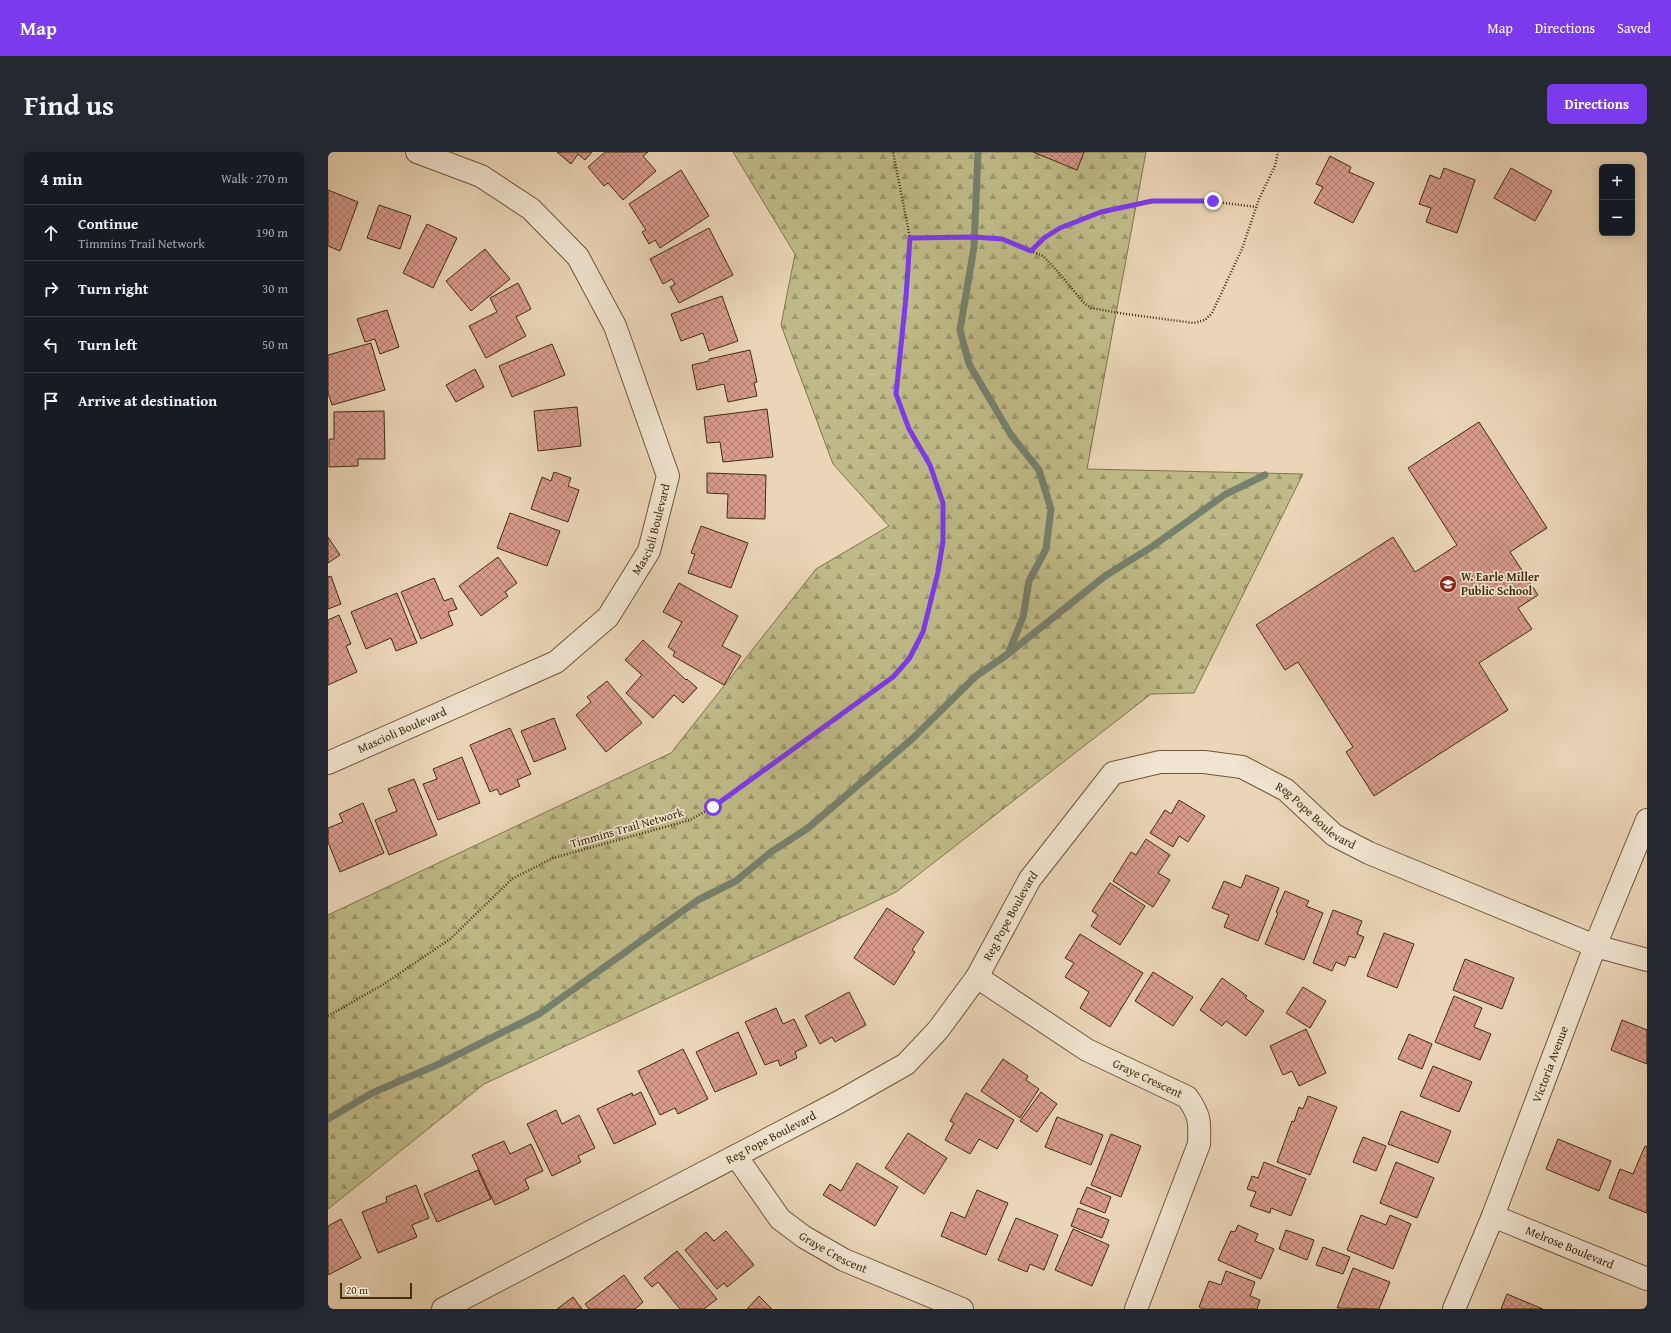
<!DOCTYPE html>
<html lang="en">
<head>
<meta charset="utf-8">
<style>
  body { margin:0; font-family:"Gentium Book Plus",serif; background:#242831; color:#f1f3f6 }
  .controls { position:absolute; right:12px; top:12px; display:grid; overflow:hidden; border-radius:6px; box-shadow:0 2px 10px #0003 }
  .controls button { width:36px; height:36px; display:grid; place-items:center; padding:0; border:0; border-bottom:1px solid #363941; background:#171b24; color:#f1f3f6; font:20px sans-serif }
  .scale { position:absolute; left:12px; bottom:10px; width:72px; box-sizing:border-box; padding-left:4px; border:2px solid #432e0e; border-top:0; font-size:11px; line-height:14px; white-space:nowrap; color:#432e0e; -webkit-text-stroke:3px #f1e4d0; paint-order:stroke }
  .stop { position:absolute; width:12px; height:12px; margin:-9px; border:3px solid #7c3aed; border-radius:50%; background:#fff }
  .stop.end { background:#7c3aed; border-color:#fff; box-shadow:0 1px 4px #0008 }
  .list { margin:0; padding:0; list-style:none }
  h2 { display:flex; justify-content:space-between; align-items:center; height:52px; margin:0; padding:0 16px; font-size:17px }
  h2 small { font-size:13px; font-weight:400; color:#9ea1a6 }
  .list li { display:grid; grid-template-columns:26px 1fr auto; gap:12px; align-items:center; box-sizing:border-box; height:56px; padding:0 16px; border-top:1px solid #363941 }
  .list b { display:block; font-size:15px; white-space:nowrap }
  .list p { margin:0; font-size:13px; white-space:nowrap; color:#9ea1a6 }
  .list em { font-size:13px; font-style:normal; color:#9ea1a6 }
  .icon { flex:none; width:22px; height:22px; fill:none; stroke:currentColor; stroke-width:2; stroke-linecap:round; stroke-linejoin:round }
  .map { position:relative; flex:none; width:1319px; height:1157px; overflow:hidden; border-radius:6px }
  header { display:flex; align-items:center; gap:24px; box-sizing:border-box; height:56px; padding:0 20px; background:#7c3aed; color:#fff }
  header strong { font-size:19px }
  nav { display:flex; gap:22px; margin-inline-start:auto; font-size:14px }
  .intro { display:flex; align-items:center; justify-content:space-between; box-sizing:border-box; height:96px; padding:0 24px }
  h1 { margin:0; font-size:28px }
  .button { padding:10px 18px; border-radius:6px; background:#7c3aed; color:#fff; font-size:14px; font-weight:700 }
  main { display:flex; gap:24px; padding:0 24px }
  aside { flex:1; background:#171b24; border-radius:6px; box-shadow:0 2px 10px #0003 }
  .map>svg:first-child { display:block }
  .forest { fill:url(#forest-firs); stroke:#81744b }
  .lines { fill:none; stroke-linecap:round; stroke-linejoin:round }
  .stream { stroke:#76816d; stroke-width:7 }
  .building { fill:url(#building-cross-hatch); stroke:#432e0e }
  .minor-casing { stroke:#6d5838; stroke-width:24 }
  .path { stroke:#432e0e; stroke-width:2.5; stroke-dasharray:1 2; stroke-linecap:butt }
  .minor { stroke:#f1e4d0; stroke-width:22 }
  .route { stroke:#7c3aed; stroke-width:5 }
  .labels { text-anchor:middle; stroke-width:3.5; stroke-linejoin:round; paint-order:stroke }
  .street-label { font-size:12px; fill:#432e0e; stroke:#f1e4d0 }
  .poi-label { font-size:12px; font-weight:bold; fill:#432e0e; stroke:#f1e4d0; text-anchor:start }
</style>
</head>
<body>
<header>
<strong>Map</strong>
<nav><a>Map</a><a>Directions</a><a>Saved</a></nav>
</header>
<div class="intro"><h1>Find us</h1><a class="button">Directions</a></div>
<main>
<aside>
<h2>4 min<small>Walk · 270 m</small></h2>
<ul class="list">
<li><svg class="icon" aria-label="ahead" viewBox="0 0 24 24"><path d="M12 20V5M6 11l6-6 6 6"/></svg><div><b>Continue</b><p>Timmins Trail Network</p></div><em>190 m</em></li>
<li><svg class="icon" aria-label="right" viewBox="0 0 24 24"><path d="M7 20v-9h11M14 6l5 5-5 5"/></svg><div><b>Turn right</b></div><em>30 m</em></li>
<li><svg class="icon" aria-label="left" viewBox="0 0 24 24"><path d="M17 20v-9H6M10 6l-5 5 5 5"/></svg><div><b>Turn left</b></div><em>50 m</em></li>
<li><svg class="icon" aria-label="arrive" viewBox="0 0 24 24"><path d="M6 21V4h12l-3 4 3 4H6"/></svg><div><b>Arrive at destination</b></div></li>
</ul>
</aside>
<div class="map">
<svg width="1319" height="1157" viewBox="0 0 1319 1157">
  <defs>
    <pattern id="forest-firs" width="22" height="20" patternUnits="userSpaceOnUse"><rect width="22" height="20" fill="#bfbb88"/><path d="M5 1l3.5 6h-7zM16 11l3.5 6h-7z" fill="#9d986e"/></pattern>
    <pattern id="building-cross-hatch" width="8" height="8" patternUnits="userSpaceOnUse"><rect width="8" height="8" fill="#d79a8c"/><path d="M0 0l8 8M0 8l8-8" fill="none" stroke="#b07e71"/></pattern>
  </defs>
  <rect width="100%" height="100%" fill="#ead5b6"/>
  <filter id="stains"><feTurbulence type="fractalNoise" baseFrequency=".005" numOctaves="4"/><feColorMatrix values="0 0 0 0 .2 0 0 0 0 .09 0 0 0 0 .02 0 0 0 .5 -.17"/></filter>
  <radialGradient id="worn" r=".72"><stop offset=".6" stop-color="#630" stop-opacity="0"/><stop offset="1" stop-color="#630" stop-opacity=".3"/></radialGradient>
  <polygon class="forest" points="405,0 818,0 759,317 975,322 866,541 823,542 568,740 156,932 0,1057 0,763 343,601 488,417 561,374 505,312 453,173 467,102"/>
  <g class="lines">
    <g class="stream">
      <polyline points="650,0 646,95 632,178 641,212 683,283 711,318 723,357 718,397 701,429 695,465 681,500"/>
      <polyline points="0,967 44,941 111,912 211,862 370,748 408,729 443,700 480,676 584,587 648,524 680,502 777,424 822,396 898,342 937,323"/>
    </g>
  </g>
  <g class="building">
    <polygon points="229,0 264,0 257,8 250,2 243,12"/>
    <polygon points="277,0 320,0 315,4 328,19 295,48 280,31 276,34 260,15"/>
    <polygon points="705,0 756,0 749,18"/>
    <polygon points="1002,4 1023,15 1021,20 1046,31 1025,71 986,51 995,35 988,32"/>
    <polygon points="1116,16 1147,28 1129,81 1098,70 1103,56 1091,52 1102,23 1112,27"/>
    <polygon points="1183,16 1224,39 1207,69 1166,46"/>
    <polygon points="353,18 381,64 332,96 327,88 321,92 314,80 318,78 301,52"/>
    <polygon points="0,38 30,50 12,99 0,94"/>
    <polygon points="51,53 83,64 72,97 39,86"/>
    <polygon points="99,72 129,86 105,136 75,121"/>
    <polygon points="381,76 405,123 351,151 342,135 347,132 344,127 335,132 322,107"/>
    <polygon points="157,97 182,127 143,159 118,129"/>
    <polygon points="190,131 203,157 188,165 198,184 158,206 141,174 169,160 162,146"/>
    <polygon points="394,144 410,189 381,199 375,181 353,189 343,162"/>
    <polygon points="59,158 71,195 52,202 47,187 37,190 29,167"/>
    <polygon points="43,191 57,238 4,253 0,241 0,203"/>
    <polygon points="224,192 237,223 184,245 171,214"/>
    <polygon points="422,198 429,230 426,231 429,244 400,250 396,232 369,238 364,213 381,209 381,207"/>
    <polygon points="147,217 156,235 128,250 118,233"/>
    <polygon points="249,255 253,294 210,299 206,259"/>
    <polygon points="439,257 445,305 395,310 392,290 379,291 376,265"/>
    <polygon points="56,259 57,307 30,307 30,314 1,315 1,287 6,287 6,260"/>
    <polygon points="1151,270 1219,376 1182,400 1210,443 1190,456 1204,477 1151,511 1180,558 1046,644 1018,600 1025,595 970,510 957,518 928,473 1065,385 1087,420 1129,393 1080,316"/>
    <polygon points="226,320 243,326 240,334 251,338 240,370 203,357 214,325 223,329"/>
    <polygon points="379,321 438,323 437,367 399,366 400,342 379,341"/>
    <polygon points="182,361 232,379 219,414 169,396"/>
    <polygon points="373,374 420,391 403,436 360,421 367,402 363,401"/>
    <polygon points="0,385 12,403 0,411"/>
    <polygon points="170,405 189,431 177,440 180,444 153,464 131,434"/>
    <polygon points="3,424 13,452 0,457 0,425"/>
    <polygon points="106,426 116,449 124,446 129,457 120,460 125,473 93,487 73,440"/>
    <polygon points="351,431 410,464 394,494 413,504 396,533 345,504 347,500 340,495 354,470 335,460"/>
    <polygon points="69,441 89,491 68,499 63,486 38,497 23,460"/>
    <polygon points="11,463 23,492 18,494 29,520 0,533 0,468"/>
    <polygon points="315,488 358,528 359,527 369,536 355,551 346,543 325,566 298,541 314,523 297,508"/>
    <polygon points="279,529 314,571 278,600 248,563 263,550 259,545"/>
    <polygon points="226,566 238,597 206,610 193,579"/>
    <polygon points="182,576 203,622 189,628 192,634 172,643 169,637 162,640 142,593"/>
    <polygon points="134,605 152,651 110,668 95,632 109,627 105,617"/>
    <polygon points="86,627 109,683 61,703 47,668 69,659 60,637"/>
    <polygon points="851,648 877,664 860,690 851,684 845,695 822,681 837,658 843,662"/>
    <polygon points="35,651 56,701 12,720 0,690 0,676 15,670 11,662"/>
    <polygon points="818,687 842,703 830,721 842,728 825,755 785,729 803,700 808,703"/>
    <polygon points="918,723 951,736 930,789 896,775 901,763 884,756 896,729 913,736"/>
    <polygon points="782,731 817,754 792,793 763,774 770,763 764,759"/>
    <polygon points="957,739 981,749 978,754 995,761 976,808 937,792 950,761 948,760"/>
    <polygon points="559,756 596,780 584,798 587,800 566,833 526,806"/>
    <polygon points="1005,758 1034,769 1029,782 1036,785 1027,806 1021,804 1017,814 1008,810 1004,819 985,811"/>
    <polygon points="1056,781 1086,792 1069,836 1039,824"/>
    <polygon points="752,782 815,821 782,875 752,856 761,840 737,825 746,811 737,806"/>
    <polygon points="1137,807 1186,826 1174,857 1125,838"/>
    <polygon points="825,820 865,845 845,874 807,849"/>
    <polygon points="894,826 919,844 917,846 936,859 918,884 898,869 894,874 872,858"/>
    <polygon points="975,835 998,849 982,876 958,861"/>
    <polygon points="521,840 538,873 507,890 504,885 492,892 477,864"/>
    <polygon points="1126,844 1154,856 1146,875 1163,882 1152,908 1107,890"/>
    <polygon points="448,856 455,872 466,867 479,894 467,900 469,906 452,914 450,908 437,913 417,870"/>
    <polygon points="1294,868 1319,878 1319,912 1283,898"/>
    <polygon points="978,877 998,921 971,934 964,919 955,923 942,894"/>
    <polygon points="410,880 429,922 387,940 368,900"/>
    <polygon points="1081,882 1104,892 1094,917 1070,907"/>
    <polygon points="355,897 380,947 350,962 347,956 332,963 310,919"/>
    <polygon points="675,907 700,924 698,928 711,937 692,966 653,939"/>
    <polygon points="1105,914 1144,930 1131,960 1092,944"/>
    <polygon points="313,940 328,972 286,992 269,957 304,941 305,944"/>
    <polygon points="713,940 729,952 709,980 692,969"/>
    <polygon points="638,941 686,968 669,997 651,987 642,1002 617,988 626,971 622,969"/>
    <polygon points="980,944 1009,955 982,1023 949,1010 964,969 966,970 971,955 975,957"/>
    <polygon points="228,958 234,972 251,963 267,996 250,1004 253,1010 224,1024 199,972"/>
    <polygon points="1073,959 1123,979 1110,1011 1060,992"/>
    <polygon points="729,965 775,983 763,1013 717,995"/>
    <polygon points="580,981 619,1006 596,1042 557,1016"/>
    <polygon points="783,982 813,994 793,1045 763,1033"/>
    <polygon points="1035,985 1058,994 1048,1019 1025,1010"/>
    <polygon points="1230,987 1283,1009 1271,1039 1218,1017"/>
    <polygon points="176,989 182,1002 203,992 215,1019 197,1027 201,1037 167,1053 144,1003"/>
    <polygon points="1317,994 1319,995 1319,1061 1281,1046 1292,1017 1305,1022"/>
    <polygon points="936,1010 978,1027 963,1064 943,1056 942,1061 922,1054 928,1040 919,1037 924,1024 930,1026"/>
    <polygon points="1068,1010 1106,1026 1089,1066 1052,1051"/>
    <polygon points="529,1011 570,1035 547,1074 495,1043 502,1032 513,1039"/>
    <polygon points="150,1018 163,1047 109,1070 96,1042"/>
    <polygon points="88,1033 101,1066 84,1073 89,1085 50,1101 34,1060 59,1050 58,1045"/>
    <polygon points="759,1035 783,1045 777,1061 752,1051"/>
    <polygon points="649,1038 680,1051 658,1103 613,1084 623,1060 637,1066"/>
    <polygon points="750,1056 781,1068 774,1086 743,1074"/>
    <polygon points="1033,1063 1058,1073 1062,1063 1083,1072 1065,1117 1019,1098"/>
    <polygon points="688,1066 730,1083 716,1118 702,1112 699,1120 670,1108"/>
    <polygon points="13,1067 33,1106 0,1123 0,1074"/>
    <polygon points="910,1073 930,1082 927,1089 946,1097 933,1127 890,1108 903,1079 907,1080"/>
    <polygon points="745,1077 781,1093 764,1134 727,1118"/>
    <polygon points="958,1078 986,1088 979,1108 951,1097"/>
    <polygon points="398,1079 426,1113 399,1135 396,1131 389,1137 357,1098 378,1080 386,1089"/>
    <polygon points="995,1095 1022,1105 1015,1122 988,1113"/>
    <polygon points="349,1099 389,1147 376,1157 352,1157 330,1130 324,1135 316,1126"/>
    <polygon points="1025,1116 1062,1130 1051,1157 1009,1156"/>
    <polygon points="898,1119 927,1130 922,1144 932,1148 929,1157 875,1157 871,1155 881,1129 893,1133"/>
    <polygon points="296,1123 315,1150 307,1157 261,1157 257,1152"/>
    <polygon points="1179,1142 1215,1157 1173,1157"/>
    <polygon points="431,1144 444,1157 419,1157"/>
    <polygon points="245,1145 254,1157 229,1157"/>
  </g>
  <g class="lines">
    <defs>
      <g id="minor">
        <path id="s1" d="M0 611 228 510 280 465 321 399 340 324 287 174 250 105 203 57 153 24 89 0"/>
        <path id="s2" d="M649 825 759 898 859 945C872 963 872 970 871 992L808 1157"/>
        <path id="s3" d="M408 1004 452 1067 476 1085 516 1108 634 1157"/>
        <path id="s4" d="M1165 1064 1319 1127"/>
        <path id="s5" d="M115 1157 511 950 578 912 610 878 649 825 702 727 785 621 832 610H876L914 615 958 638 1006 683 1041 701 1267 794 1319 808"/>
        <path id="s6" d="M1126 1157 1165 1064 1267 794 1319 668"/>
      </g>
    </defs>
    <use href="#minor" class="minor-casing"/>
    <g class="path">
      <polyline points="582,86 646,85 674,87 715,104 731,121 755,150 763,156 798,162 866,171 877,168 884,161 914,97 931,47 947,14 950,0"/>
      <path d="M703 99C720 81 731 76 754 68 815 44 864 46 928 55"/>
      <polyline points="0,864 56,832 122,787 184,727 225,706 362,668 385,655 565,525 581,507 595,480 610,420 615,389 615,351 602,313 581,277 568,242 578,145 582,86 565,0"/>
    </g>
    <use href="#minor" class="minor"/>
  </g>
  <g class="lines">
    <polyline class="route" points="385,655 565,525 581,507 595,480 610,420 615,389 615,351 602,313 581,277 568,242 578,145 582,86 646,85 674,87 703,99 716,86 732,76 773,60 824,49 885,49"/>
  </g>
  <defs>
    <symbol id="school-disc" viewBox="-11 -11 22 22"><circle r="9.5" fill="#8f2418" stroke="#f1e4d0"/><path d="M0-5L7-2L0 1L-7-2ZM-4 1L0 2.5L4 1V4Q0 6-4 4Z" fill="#fff"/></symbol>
  </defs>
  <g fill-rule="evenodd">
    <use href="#school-disc" x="1110" y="422" width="20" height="20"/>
  </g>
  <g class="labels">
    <g class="street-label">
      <text dy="4" stroke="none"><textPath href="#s1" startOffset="417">Mascioli Boulevard</textPath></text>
      <text dy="4" stroke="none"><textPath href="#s1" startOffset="81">Mascioli Boulevard</textPath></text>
      <text dy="4" stroke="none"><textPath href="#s5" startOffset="1102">Reg Pope Boulevard</textPath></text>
      <text transform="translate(299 676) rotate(-16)" y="4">Timmins Trail Network</text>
      <text dy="4" stroke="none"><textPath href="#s5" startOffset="706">Reg Pope Boulevard</textPath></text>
      <text dy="4" stroke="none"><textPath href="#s6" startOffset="263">Victoria Avenue</textPath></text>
      <text dy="4" stroke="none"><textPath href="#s2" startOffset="199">Graye Crescent</textPath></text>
      <text dy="4" stroke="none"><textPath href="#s5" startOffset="370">Reg Pope Boulevard</textPath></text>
      <text dy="4" stroke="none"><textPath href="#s4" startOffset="83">Melrose Boulevard</textPath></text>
      <text dy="4" stroke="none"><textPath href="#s3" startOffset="140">Graye Crescent</textPath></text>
    </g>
    <g class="poi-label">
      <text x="1133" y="429">W. Earle Miller<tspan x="1133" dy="14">Public School</tspan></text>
    </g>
  </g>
  <rect width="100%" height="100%" filter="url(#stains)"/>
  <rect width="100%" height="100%" fill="url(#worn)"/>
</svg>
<div class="controls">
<button>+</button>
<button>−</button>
</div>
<div class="scale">20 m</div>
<div class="stop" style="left:385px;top:655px"></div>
<div class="stop end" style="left:885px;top:49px"></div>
</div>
</main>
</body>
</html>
